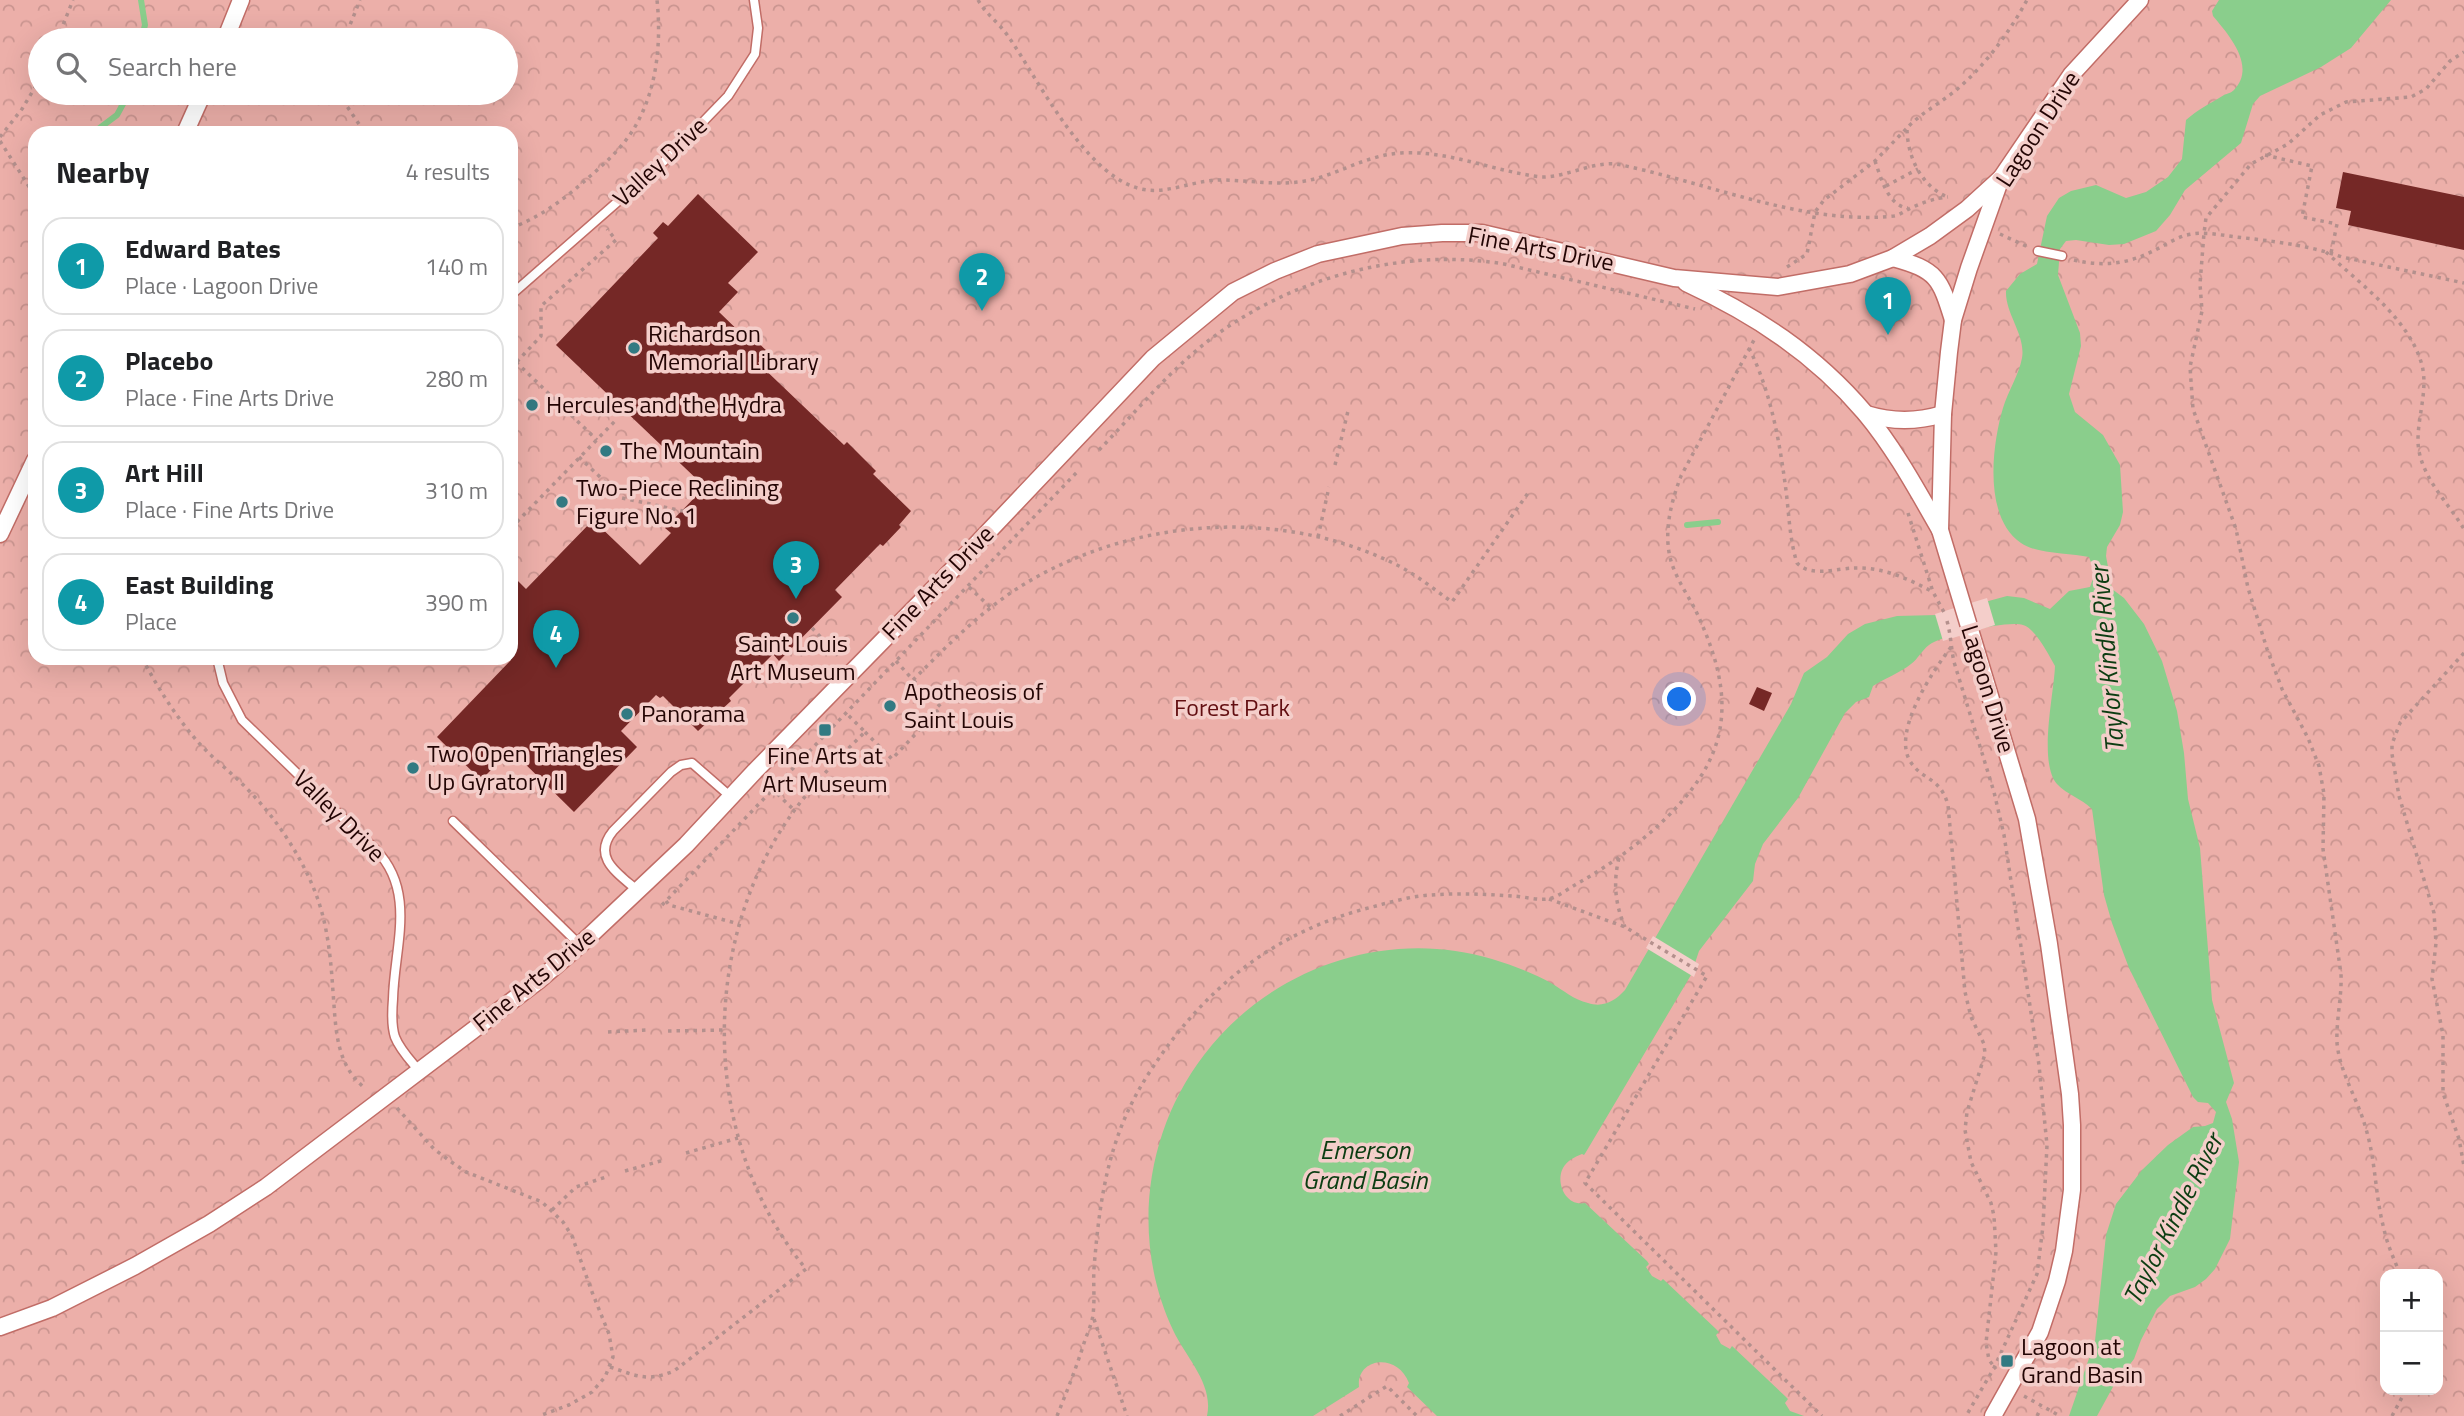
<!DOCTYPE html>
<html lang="en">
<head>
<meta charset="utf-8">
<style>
  body { margin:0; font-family:"Titillium Web",sans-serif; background:#f6f6f6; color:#202124 }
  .controls { position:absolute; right:21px; bottom:21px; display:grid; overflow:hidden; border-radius:14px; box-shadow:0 7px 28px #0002 }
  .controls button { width:63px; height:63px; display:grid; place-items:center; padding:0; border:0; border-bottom:2px solid #e0e0e0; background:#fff; color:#202124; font:35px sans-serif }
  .you { position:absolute; left:1680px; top:700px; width:24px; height:24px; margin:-18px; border:5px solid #fff; border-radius:50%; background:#1a73e8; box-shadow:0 0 0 10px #1a73e833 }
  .badge { display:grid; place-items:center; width:46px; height:46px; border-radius:50%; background:#1a73e8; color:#fff; font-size:23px; font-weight:700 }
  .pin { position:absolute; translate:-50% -58px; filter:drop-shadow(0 2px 4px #0008) }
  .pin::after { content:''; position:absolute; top:37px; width:24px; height:21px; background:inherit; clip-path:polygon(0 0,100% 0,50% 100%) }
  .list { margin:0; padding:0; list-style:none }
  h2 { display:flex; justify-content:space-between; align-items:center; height:91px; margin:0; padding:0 28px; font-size:30px }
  h2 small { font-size:23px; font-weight:400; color:#757577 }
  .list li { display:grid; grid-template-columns:46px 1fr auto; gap:21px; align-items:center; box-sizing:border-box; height:98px; margin:0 14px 14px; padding:0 14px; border:2px solid #e0e0e0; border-radius:21px }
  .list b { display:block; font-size:26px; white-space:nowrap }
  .list p { margin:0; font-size:23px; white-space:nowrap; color:#757577 }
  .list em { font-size:23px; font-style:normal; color:#757577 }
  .icon { flex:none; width:38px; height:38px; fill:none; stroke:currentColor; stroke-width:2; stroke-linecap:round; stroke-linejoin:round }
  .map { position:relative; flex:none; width:2464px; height:1416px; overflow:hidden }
  .search { position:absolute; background:#fff; box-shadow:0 7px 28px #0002; left:28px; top:28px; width:490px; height:77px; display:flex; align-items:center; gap:18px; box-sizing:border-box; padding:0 24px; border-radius:38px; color:#757577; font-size:26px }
  .panel { position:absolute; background:#fff; box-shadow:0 7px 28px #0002; left:28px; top:126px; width:490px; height:539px; border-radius:21px }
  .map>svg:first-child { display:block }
  .forest { fill:url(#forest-crowns); fill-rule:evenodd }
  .water { fill:#8ace8c }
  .pier { fill:#f4ceca }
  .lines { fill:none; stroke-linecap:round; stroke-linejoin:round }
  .stream { stroke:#8ace8c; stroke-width:6 }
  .building { fill:#752826 }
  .lane-casing { stroke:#c16d67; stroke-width:11 }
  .street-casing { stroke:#c16d67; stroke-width:19 }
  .path { stroke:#b4908d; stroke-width:3.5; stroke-dasharray:3.5 5; stroke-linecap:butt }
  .lane { stroke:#fff; stroke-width:8 }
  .street { stroke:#fff; stroke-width:16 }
  .poi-dot { fill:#327a82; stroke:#f4ceca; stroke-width:2.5 }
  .labels { text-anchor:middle; stroke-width:7; stroke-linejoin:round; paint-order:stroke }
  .street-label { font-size:24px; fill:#230504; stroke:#f4ceca }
  .poi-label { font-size:24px; fill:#230504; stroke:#f4ceca; text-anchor:start }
  .park-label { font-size:24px; fill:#620e11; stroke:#f4ceca }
  .water-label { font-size:26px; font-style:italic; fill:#0c3d12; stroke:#f4ceca }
</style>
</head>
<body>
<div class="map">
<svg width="2464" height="1416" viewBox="0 0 2464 1416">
  <defs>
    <pattern id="forest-crowns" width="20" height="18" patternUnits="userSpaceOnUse" patternTransform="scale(1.75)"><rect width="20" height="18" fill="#ecafa9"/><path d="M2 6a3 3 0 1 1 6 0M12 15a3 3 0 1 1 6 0" fill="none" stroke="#ca9590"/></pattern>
  </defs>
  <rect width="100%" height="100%" fill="#f4ceca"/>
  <path class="forest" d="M0 0H2464V1416H0ZM40 40H506V93H40ZM35 133H511V658H35ZM2385 1274H2438V1390H2385Z"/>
  <path class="water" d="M2219 0H2391L2351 48 2321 67 2260 96 2253 104 2241 143 2185 190 2170 215 2156 231 2124 244 2109 245 2076 240 2066 241 2060 249 2058 275 2080 333 2081 346 2069 394 2075 412 2103 435 2120 465 2123 512 2120 525 2107 547 2106 556 2112 589 2124 598 2144 624 2162 661 2177 711 2184 753 2188 799 2200 848 2212 1000 2234 1083 2226 1102 2232 1119 2239 1162 2230 1239 2215 1269 2206 1279 2195 1287 2170 1296 2157 1309 2141 1340 2134 1359 2114 1385 2097 1416H2069L2095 1341 2106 1235 2116 1204 2142 1170 2168 1145 2193 1127 2205 1126 2213 1123 2216 1112 2208 1103 2198 1102 2193 1097 2129 968 2112 923 2104 895 2092 809C2081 798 2067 795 2057 784 2038 762 2054 694 2055 666 2049 655 2035 628 2023 625 2008 620 1943 635 1929 645 1922 650 1918 659 1911 664 1900 673 1885 678 1873 686L1869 697 1856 702 1845 713 1798 798 1763 844 1755 864 1753 881 1699 951 1691 975 1586 1152 1584 1155 1582 1154C1574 1157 1567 1161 1563 1168 1555 1183 1566 1207 1585 1203L1647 1261 1649 1264 1646 1267 1652 1276 1661 1281 1663 1279 1716 1329 1719 1332 1716 1335 1721 1344 1730 1349 1732 1346 1785 1396 1788 1399 1785 1403 1790 1411 1804 1416H1437L1407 1387 1409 1383C1397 1352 1356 1358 1359 1387L1313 1416H1207C1214 1384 1186 1358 1173 1330 1131 1241 1144 1133 1204 1055 1270 968 1386 927 1492 959 1512 965 1533 973 1551 983 1563 990 1574 1000 1588 1003 1603 1008 1615 1001 1625 990L1791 704 1804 673 1827 657 1848 634 1865 624 1897 616 1937 615 2007 596 2024 598 2050 609 2069 591 2090 587 2095 573 2089 557C2070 553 2036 554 2021 543 1983 517 1992 445 2003 408 2008 391 2019 375 2022 358 2026 335 2005 314 2006 291L2020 274 2037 264 2047 216 2059 198 2071 191 2096 185 2126 198 2146 192 2168 177 2182 159 2186 120C2197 110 2211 103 2224 95 2226 94 2231 93 2234 90 2257 66 2228 34 2213 16L2212 11Z"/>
  <g class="pier">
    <polygon points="1987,598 1995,625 1943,641 1935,614"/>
    <polygon points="1653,936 1699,964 1694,977 1646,948"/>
  </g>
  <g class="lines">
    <g class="stream">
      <polyline points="141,40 145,25 141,0"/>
      <polyline points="93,133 117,115 129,93"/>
      <polyline points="1687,525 1718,522"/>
    </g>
  </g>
  <g class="building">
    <polygon points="2343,172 2464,197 2464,250 2348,225 2351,211 2336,208"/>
    <polygon points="698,194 758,252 728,283 738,292 719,312 750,342 754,339 768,352 758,363 844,445 847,442 876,471 873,474 911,511 899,525 901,527 883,546 880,544 835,590 842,597 779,661 773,654 729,698 731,701 698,731 663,696 660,698 656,695 621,731 637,747 574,812 511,750 481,780 437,737 511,660 511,574 526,589 593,520 640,565 671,533 665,528 705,487 556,345 658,238 653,233 663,222 668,226"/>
    <polygon points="1757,687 1772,693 1764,711 1749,704"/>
  </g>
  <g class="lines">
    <defs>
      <g id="lane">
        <polyline points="2038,251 2062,256"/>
        <polyline points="511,295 671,155 728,96 755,54 758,28 754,0"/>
        <path d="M217 658 223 683 242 720 376 850C417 892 394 948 393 999 392 1011 391 1025 395 1037 400 1050 411 1061 420 1072"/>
        <polyline points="453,821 580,945"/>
        <path d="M638 891C619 874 591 858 613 831L671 772 681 765 692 763 731 797"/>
      </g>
      <g id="street">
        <polyline points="225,40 241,0"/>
        <polyline points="185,133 203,93"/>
        <path d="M1893 258C1937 270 1940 278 1953 320"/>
        <path d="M1686 283C1755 315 1815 354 1865 413 1895 449 1917 490 1940 530"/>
        <path d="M1866 414C1893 422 1916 422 1943 414"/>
        <polyline points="0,534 35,460"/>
        <polyline points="0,1327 52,1308 135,1266 209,1224 266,1187 538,981 580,945 686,845 755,771 952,570 1153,358 1233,292 1275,271 1318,254 1402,236 1442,233 1482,233 1674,278 1778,287 1850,274 1893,258 1930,236 1967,209 2001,178"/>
        <polyline points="1993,1416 2040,1332 2057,1281 2064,1251 2072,1190 2072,1125 2070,1094 2049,944 2027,819 1940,530 1943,414 1949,352 1953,320 1969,268 2001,178 2071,75 2140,0"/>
      </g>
    </defs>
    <use href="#lane" class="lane-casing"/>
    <use href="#street" class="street-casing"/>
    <g class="path">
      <path d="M978 0C986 14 999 23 1008 36 1039 80 1088 183 1147 190 1169 193 1196 180 1220 180 1249 180 1276 186 1305 181 1338 175 1366 155 1401 153 1449 150 1495 172 1542 177 1567 177 1591 162 1616 164 1704 181 1804 226 1894 216 1900 215 1906 210 1913 207 1924 202 1936 198 1948 197"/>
      <polyline points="57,40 73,0"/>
      <polyline points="344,40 360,0"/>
      <polyline points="338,93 365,133"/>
      <polyline points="0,137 22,109 40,79"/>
      <polyline points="0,141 35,196"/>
      <polyline points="2265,155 2312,166 2302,217 2337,224 2331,253"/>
      <path d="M1875 161C1881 178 1888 206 1908 208"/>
      <polyline points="1886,186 1918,169"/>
      <path d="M1945 196C1920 184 1907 155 1907 128 1921 113 1939 104 1955 91 1984 67 2009 33 2027 0"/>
      <path d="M511 228C536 219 559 203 580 185 596 171 613 157 626 140 656 101 662 47 657 0"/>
      <polyline points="2000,234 2028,247"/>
      <path d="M2326 252C2360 284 2409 318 2422 365 2428 390 2418 415 2418 440 2418 474 2447 501 2464 529"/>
      <path d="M2074 260C2102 267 2128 264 2153 251 2164 246 2175 238 2187 235 2203 231 2220 235 2236 237 2272 241 2308 245 2342 257L2464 283"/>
      <polyline points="1787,267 1807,254 1815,212 1824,200 1875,161 1907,128"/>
      <path d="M1749 348C1770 390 1779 438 1785 483 1789 510 1789 538 1797 563 1811 578 1837 568 1855 568 1883 567 1909 579 1933 592"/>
      <polyline points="516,362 597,440"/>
      <polyline points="511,368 541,336 541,306 616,240 607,229"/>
      <path d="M1099 450C1134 414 1168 372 1208 341 1290 278 1402 247 1504 264L1695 309"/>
      <polyline points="579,457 622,498 683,511"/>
      <polyline points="1335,465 1348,411"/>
      <polyline points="1908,513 1933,592 1945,614"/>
      <polyline points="511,528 617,419"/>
      <polyline points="1318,537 1329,487"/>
      <polyline points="969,587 990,607"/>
      <path d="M1947 621C1951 635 1951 648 1954 662L1994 792 2004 835 2039 1065 2047 1145 2043 1226 2037 1274 1994 1368 1966 1416"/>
      <polyline points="812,628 838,655"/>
      <path d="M1951 647C1933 671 1892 731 1910 761 1922 781 1940 776 1948 805L1965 992 1971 1017 1984 1044 1985 1054 1967 1112 1965 1130 1971 1162 1991 1203 1994 1216 1996 1252 1986 1343 1989 1360 1996 1369"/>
      <polyline points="2464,653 2400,723 2392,744 2392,754 2399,796 2434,913 2436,943 2432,979 2443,1035 2443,1093 2459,1139 2464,1166"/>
      <path d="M142 658C158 688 176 717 198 742 215 761 235 775 252 794 279 822 304 861 317 897 328 927 331 961 333 992 336 1028 335 1065 366 1089"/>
      <path d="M896 661 913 680C949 644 983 609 1026 583 1137 517 1283 507 1399 566 1418 576 1435 590 1452 602L1528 493"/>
      <polyline points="865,732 892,759 941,707 913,680"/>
      <polyline points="765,782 794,810"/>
      <path d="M1619 858C1613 882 1615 904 1625 927"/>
      <polyline points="1549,899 1625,927 1707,976 1585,1183 1822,1416"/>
      <polyline points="666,901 669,905 739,924"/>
      <polyline points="662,905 1078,471"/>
      <polyline points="668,1031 724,1030"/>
      <polyline points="608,1032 646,1030"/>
      <polyline points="397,1108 434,1149 450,1161 466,1172 542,1202 563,1222 572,1236 592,1292 609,1334 613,1357 605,1377 592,1392 569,1405 539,1416"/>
      <polyline points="686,1153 738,1138"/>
      <polyline points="625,1171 664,1160"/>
      <polyline points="552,1210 576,1187 606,1177"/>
      <path d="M2400 1274C2394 1259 2387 1244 2384 1229 2375 1196 2376 1162 2366 1129 2358 1099 2340 1074 2337 1043 2336 1020 2342 997 2341 974L2323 849 2324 794 2319 766 2308 738 2282 689 2267 649 2248 588 2236 529 2193 409 2190 367 2202 311 2200 284 2204 233 2206 218 2251 164 2288 144 2320 115 2346 102 2411 97 2426 89 2450 61 2464 52"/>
      <polyline points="1094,1319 1127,1416"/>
      <path d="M610 1367C637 1376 647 1382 674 1371L806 1269C710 1153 699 978 771 847 795 803 829 767 865 732L846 713"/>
      <polyline points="2024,1396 2060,1416"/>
      <path d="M1057 1416C1067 1391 1077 1366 1085 1340 1088 1332 1092 1323 1093 1315 1095 1299 1093 1283 1094 1268 1100 1195 1109 1133 1151 1070 1205 987 1276 931 1372 907 1391 902 1411 896 1431 895 1458 893 1485 894 1512 896 1524 896 1541 902 1552 898 1560 895 1568 889 1575 885 1621 859 1672 821 1701 776 1737 720 1721 664 1695 609 1687 594 1676 578 1671 561 1663 533 1671 502 1681 476L1754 340"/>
      <polyline points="1340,1416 1387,1386 1417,1416"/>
      <polyline points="2037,1416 2041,1408"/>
      <polyline points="2392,1416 2406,1390"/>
    </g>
    <use href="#lane" class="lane"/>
    <use href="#street" class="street"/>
  </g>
  <g class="poi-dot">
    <circle cx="634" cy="348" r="7"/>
    <circle cx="532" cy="405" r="7"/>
    <circle cx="606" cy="451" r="7"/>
    <circle cx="562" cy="502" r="7"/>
    <circle cx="793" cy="618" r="7"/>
    <circle cx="890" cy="706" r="7"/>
    <circle cx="627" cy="714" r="7"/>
    <rect x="818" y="723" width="14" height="14" rx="3.5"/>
    <circle cx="413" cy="768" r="7"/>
    <rect x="2000" y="1354" width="14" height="14" rx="3.5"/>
  </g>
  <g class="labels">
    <g class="street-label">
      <text transform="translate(2038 129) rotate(-57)" y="8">Lagoon Drive</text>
      <text transform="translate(660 162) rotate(-43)" y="8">Valley Drive</text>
      <text transform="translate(1541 249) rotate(11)" y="8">Fine Arts Drive</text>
      <text transform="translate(938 583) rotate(-46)" y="8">Fine Arts Drive</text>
      <text transform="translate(1988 689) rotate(73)" y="8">Lagoon Drive</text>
      <text transform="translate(339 816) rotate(45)" y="8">Valley Drive</text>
      <text transform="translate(534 980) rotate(-39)" y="8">Fine Arts Drive</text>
    </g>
    <g class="poi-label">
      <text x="648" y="342">Richardson<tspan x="648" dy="28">Memorial Library</tspan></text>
      <text x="546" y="413">Hercules and the Hydra</text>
      <text x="620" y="459">The Mountain</text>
      <text x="576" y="496">Two-Piece Reclining<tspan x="576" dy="28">Figure No. 1</tspan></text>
      <text x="793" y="652" text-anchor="middle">Saint Louis<tspan x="793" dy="28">Art Museum</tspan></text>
      <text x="904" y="700">Apotheosis of<tspan x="904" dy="28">Saint Louis</tspan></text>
      <text x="641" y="722">Panorama</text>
      <text x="427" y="762">Two Open Triangles<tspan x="427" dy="28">Up Gyratory II</tspan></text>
      <text x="825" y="764" text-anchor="middle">Fine Arts at<tspan x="825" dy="28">Art Museum</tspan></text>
      <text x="2021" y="1355">Lagoon at<tspan x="2021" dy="28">Grand Basin</tspan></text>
    </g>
    <g class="park-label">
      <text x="1232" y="716">Forest Park</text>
    </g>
    <g class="water-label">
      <text transform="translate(2107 659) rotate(-95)" y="9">Taylor Kindle River</text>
      <text x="1365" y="1159">Emerson<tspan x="1365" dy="30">Grand Basin</tspan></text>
      <text transform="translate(2173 1219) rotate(-63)" y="9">Taylor Kindle River</text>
    </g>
  </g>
</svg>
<div class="controls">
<button>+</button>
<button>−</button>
</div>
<div class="you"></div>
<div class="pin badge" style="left:1888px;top:335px;background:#0f9aa8">1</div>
<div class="pin badge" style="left:982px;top:311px;background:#0f9aa8">2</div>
<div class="pin badge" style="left:796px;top:599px;background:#0f9aa8">3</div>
<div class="pin badge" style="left:556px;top:668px;background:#0f9aa8">4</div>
<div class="search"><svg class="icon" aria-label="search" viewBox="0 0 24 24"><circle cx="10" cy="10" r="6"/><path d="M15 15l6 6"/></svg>Search here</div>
<section class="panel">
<h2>Nearby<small>4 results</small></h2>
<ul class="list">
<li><span class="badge" style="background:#0f9aa8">1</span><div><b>Edward Bates</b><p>Place · Lagoon Drive</p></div><em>140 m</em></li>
<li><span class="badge" style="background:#0f9aa8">2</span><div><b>Placebo</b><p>Place · Fine Arts Drive</p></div><em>280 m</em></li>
<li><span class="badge" style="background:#0f9aa8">3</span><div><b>Art Hill</b><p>Place · Fine Arts Drive</p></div><em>310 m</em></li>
<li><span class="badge" style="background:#0f9aa8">4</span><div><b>East Building</b><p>Place</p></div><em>390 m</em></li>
</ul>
</section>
</div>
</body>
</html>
